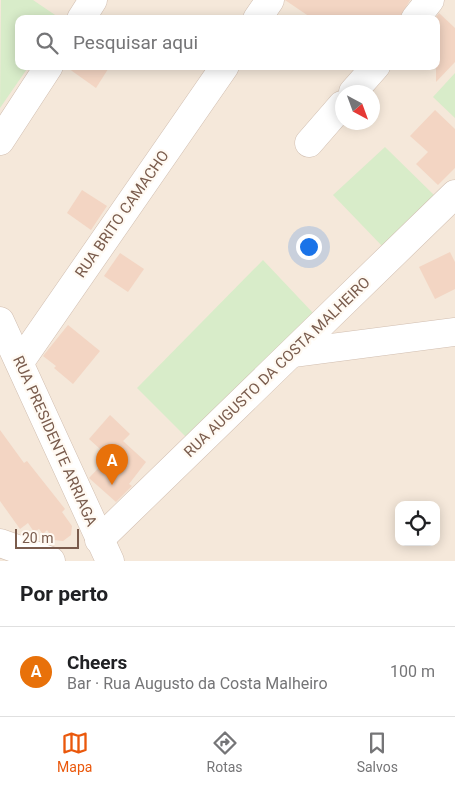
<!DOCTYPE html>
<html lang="pt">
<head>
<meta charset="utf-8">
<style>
  body { margin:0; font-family:Roboto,sans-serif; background:#f6f6f6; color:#202124 }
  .controls { position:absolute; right:15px; bottom:15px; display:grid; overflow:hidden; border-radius:10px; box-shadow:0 2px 12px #0003 }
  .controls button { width:45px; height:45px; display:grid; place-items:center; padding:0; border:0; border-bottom:1px solid #e0e0e0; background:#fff; color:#202124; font:25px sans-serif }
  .compass { position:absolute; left:335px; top:85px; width:45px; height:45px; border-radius:50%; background:#fff; box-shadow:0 2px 12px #0003; rotate:139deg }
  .scale { position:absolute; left:15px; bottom:12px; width:64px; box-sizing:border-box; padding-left:5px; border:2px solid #7a5c4d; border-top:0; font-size:14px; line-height:18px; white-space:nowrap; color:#7a5c4d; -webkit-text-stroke:4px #fffaf3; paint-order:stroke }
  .you { position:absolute; left:308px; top:246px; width:18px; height:18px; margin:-12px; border:4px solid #fff; border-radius:50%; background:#1a73e8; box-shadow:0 0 0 8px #1a73e833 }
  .badge { display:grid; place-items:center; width:32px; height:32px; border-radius:50%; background:#ea580c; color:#fff; font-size:16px; font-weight:700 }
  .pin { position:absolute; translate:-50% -41px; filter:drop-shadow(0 1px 2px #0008) }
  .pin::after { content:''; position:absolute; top:26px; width:18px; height:15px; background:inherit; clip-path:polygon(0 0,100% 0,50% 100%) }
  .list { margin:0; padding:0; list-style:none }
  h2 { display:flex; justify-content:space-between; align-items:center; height:65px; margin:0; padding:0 20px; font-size:21px }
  h2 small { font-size:16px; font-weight:400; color:#757577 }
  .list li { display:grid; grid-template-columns:32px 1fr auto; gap:15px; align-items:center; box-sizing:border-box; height:90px; padding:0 20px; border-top:1px solid #e0e0e0 }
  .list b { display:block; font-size:19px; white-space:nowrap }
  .list p { margin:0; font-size:16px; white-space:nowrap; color:#757577 }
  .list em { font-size:16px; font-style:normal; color:#757577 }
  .icon { flex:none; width:28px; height:28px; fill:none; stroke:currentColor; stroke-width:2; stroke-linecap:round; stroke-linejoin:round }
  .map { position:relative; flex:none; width:455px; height:561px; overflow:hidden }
  .search { position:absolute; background:#fff; box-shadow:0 2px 12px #0003; left:15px; right:15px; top:15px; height:55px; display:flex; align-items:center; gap:12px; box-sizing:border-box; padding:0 18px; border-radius:10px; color:#757577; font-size:19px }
  .sheet { height:155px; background:#fff }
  nav { display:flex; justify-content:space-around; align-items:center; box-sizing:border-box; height:70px; border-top:1px solid #e0e0e0; background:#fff; font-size:14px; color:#757577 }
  nav a { display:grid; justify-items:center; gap:2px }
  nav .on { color:#ea580c }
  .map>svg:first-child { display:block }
  .residential { fill:#f5e8da; fill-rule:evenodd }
  .green { fill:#d8ecc9 }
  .building { fill:#f3d5c3 }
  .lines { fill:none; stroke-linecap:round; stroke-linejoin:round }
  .minor-casing { stroke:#d1beb0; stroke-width:29 }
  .minor { stroke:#fff; stroke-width:28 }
  .labels { text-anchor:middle; stroke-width:4.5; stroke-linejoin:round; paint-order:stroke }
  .street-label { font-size:15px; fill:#7a5c4d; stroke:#fffaf3 }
</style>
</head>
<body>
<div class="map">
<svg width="455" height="561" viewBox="0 0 455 561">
  <rect width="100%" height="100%" fill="#fdf6ec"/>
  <path class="residential" d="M0 0H455V561H0ZM19 19H436V66H19ZM342 92H372V122H342ZM399 505H436V542H399Z"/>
  <g class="green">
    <polygon points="1,0 33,0 61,19 19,19 19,66 29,66 0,108"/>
    <polygon points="455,73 455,118 433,97"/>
    <polygon points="385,147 437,198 384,248 333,195"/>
    <polygon points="263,260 314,314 189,440 137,388"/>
  </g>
  <g class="building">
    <polygon points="285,0 410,0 399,19 313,19"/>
    <polygon points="439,13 455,28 455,62 436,82 436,17"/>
    <polygon points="65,66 110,66 96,88"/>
    <polygon points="435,110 455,129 455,168 438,185 416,164 428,152 410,136"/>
    <polygon points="82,190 107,206 91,230 67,213"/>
    <polygon points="450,252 455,262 455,289 435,299 419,267"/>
    <polygon points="120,253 144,269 128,292 104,276"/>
    <polygon points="68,325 100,351 73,384 54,368 56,366 43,356"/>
    <polygon points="110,415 130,434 123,441 146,462 129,484 132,486 116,502 89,478 109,457 89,439"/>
    <polygon points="0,430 24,463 27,461 65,509 62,512 72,526 71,535 63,541 54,540 47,530 43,534 39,529 34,532 28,523 20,529 0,501"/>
  </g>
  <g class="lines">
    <defs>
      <g id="minor">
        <polyline points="81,19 93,0"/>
        <polyline points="257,19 270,0"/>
        <polyline points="415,19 430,0"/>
        <polyline points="353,92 376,66"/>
        <polyline points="0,141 49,66"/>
        <polyline points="309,143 342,105"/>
        <polyline points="0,321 110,561"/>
        <polyline points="293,353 455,332"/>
        <polyline points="20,362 225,66"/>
        <polyline points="99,540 455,194"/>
        <polyline points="0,543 51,561"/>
      </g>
    </defs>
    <use href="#minor" class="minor-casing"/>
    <use href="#minor" class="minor"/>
  </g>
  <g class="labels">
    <g class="street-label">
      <text transform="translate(122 214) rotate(-55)" y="5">RUA BRITO CAMACHO</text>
      <text transform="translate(277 367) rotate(-44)" y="5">RUA AUGUSTO DA COSTA MALHEIRO</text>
      <text transform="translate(55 441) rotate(66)" y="5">RUA PRESIDENTE ARRIAGA</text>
    </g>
  </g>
</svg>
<div class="controls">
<button><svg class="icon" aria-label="locate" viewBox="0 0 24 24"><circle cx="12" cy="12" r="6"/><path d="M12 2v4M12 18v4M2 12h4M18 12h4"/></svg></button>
</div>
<svg class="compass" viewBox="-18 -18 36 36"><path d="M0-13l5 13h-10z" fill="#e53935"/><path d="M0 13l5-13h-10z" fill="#757577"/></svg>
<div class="scale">20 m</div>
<div class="you"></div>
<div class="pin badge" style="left:112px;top:485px;background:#e8710a">A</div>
<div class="search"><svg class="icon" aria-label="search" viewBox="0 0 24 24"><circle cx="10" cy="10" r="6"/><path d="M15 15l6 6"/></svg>Pesquisar aqui</div>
</div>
<section class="sheet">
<h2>Por perto<small></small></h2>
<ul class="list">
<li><span class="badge" style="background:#e8710a">A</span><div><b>Cheers</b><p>Bar · Rua Augusto da Costa Malheiro</p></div><em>100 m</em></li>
</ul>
</section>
<nav>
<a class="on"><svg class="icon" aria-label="map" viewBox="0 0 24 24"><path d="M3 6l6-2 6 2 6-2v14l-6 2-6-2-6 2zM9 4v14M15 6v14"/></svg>Mapa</a>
<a><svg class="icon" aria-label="directions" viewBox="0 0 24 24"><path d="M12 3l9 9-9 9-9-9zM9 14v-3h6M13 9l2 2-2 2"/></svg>Rotas</a>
<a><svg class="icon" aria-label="saved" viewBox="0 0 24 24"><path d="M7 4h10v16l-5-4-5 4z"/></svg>Salvos</a>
</nav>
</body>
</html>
